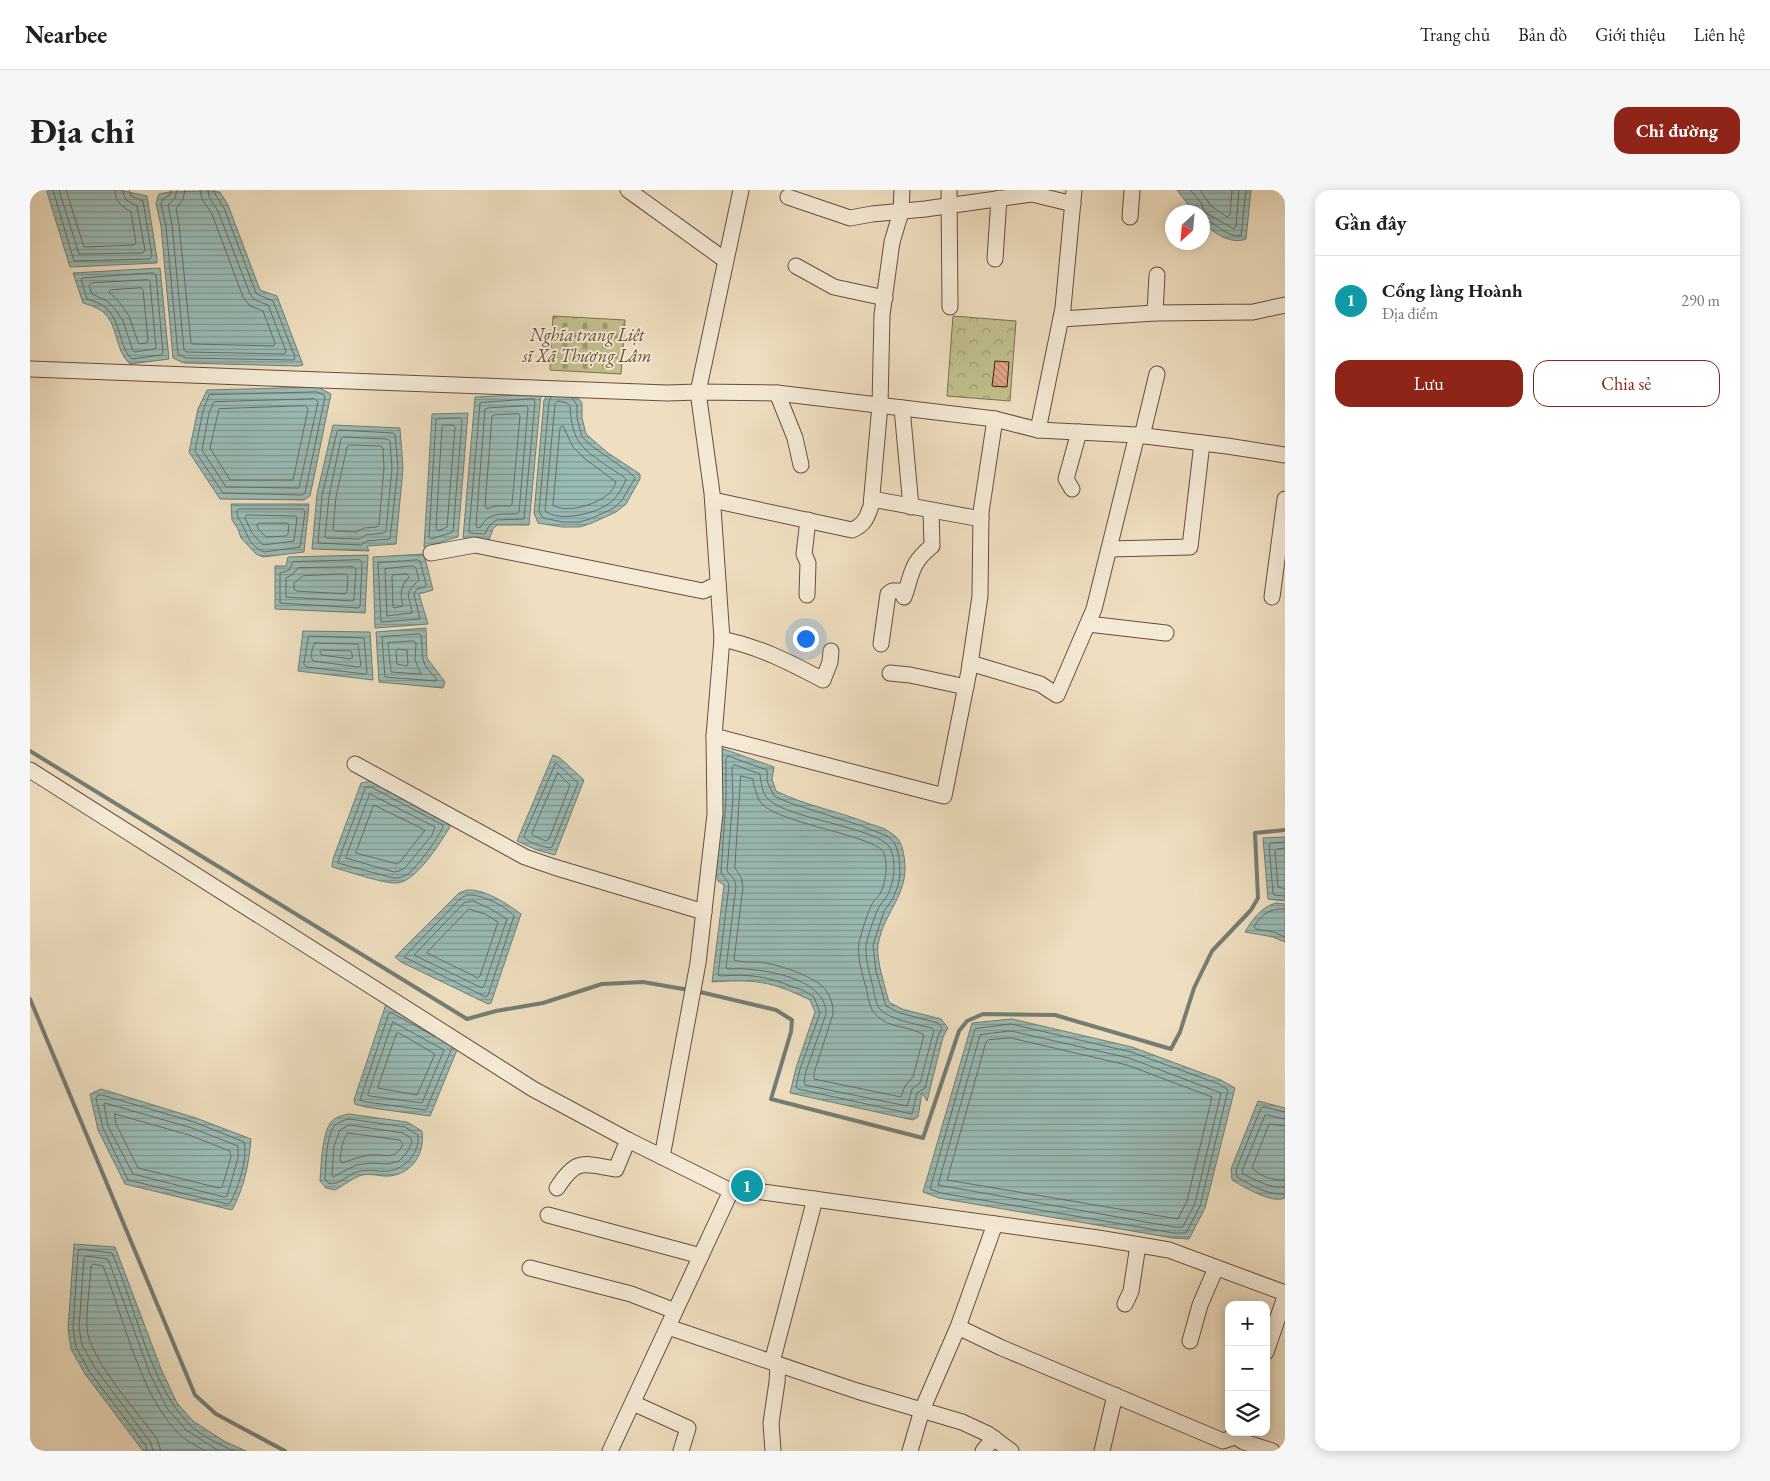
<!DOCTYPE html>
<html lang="vi">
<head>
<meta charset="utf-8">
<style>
  body { margin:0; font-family:"EB Garamond",serif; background:#f6f6f6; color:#202124 }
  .controls { position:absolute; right:15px; bottom:15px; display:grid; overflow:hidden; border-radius:10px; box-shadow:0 2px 12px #0003 }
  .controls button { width:45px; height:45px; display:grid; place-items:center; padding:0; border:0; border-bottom:1px solid #e0e0e0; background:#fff; color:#202124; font:25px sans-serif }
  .compass { position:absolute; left:1135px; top:15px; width:45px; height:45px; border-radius:50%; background:#fff; box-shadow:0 2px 12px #0003; rotate:206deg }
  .you { position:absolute; left:775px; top:448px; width:18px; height:18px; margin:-12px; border:4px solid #fff; border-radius:50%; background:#1a73e8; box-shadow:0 0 0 8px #1a73e833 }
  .badge { display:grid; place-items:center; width:32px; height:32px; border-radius:50%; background:#8f2418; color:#fff; font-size:16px; font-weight:700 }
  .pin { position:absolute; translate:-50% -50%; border:2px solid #fff; box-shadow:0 1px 5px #0006 }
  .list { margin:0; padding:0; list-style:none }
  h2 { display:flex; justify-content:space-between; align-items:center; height:65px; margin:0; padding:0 20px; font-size:21px }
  h2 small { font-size:16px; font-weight:400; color:#757577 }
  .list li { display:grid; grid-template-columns:32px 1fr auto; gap:15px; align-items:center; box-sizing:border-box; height:90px; padding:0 20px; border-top:1px solid #e0e0e0 }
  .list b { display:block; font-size:19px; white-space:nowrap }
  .list p { margin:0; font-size:16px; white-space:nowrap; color:#757577 }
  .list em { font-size:16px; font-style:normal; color:#757577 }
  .actions { display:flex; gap:10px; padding:15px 20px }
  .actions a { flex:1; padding:11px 0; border:1px solid #8f2418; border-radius:15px; text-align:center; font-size:18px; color:#8f2418 }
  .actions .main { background:#8f2418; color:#fff }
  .icon { flex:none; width:28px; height:28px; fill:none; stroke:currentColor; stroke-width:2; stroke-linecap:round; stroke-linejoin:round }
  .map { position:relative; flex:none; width:1255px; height:1261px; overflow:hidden; border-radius:15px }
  header { display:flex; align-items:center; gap:30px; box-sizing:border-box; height:70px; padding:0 25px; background:#fff; border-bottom:1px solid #e0e0e0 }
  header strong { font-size:24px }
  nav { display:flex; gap:28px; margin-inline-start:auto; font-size:18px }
  .intro { display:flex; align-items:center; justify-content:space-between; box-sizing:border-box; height:120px; padding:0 30px }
  h1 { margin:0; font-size:35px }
  .button { padding:12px 22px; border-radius:15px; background:#8f2418; color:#fff; font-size:18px; font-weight:700 }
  main { display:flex; gap:30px; padding:0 30px }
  aside { flex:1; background:#fff; border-radius:15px; box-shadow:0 2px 12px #0003 }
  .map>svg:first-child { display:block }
  .forest { fill:url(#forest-crowns); stroke:#7e6f50 }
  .cemetery { fill:url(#cemetery-stones); stroke:#7e6f50 }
  .water { fill:url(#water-rules); stroke:#747d75 }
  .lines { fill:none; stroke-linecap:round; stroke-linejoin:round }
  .shore { stroke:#6a6d65; stroke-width:1 }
  .stream { stroke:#747d75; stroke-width:4 }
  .building { fill:url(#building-back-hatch); stroke:#3b1e14 }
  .minor-casing { stroke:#684e3f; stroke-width:17 }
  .minor { stroke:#f5ead6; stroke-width:15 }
  .labels { text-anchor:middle; stroke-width:4; stroke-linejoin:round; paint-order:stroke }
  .park-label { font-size:18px; font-style:italic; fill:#634f38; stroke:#f5ead6 }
</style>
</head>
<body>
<header>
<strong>Nearbee</strong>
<nav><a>Trang chủ</a><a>Bản đồ</a><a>Giới thiệu</a><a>Liên hệ</a></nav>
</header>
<div class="intro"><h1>Địa chỉ</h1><a class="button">Chỉ đường</a></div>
<main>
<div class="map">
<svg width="1255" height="1261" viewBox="0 0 1255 1261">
  <defs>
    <pattern id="forest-crowns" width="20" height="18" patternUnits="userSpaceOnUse" patternTransform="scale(1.25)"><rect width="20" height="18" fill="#c1c08d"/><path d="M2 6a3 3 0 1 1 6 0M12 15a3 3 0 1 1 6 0" fill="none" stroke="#9e9b72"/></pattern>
    <pattern id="cemetery-stones" width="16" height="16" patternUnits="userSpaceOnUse" patternTransform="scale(1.25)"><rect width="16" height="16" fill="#c1c08d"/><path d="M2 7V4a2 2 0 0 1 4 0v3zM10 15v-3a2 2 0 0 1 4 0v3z" fill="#9e9b72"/></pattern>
    <pattern id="water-rules" width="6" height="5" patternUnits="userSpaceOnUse" patternTransform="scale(1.25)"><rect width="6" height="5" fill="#9abcb6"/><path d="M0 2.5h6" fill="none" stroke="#7f9893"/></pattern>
    <pattern id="building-back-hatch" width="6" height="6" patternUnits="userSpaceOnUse" patternTransform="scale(1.25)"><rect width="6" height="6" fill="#e1a585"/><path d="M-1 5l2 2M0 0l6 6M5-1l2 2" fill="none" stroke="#b8866c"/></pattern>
  </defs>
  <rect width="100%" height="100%" fill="#efdfc0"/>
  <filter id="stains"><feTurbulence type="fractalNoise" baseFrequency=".004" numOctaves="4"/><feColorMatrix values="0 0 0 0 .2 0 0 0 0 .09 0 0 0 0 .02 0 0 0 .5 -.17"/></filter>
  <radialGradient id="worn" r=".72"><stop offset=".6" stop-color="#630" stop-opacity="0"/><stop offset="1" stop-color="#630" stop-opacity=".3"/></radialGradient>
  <polygon class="forest" points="923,126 986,131 980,211 917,206"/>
  <polygon class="cemetery" points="523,126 595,130 591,184 520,180"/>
  <g class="water">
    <polygon points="18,0 89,0 117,6 127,68 127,73 40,77 17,2"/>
    <path d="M1147 0H1221L1216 49C1201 55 1183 43 1173 32L1172 22H1164Z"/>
    <polygon points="178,1 190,2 198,15 230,100 247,106 273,175 268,176 154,173 143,168 131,36 126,13 129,4 139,2"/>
    <path d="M130 78 139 169 100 174C84 160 89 134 72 121 66 117 59 115 53 113L43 83Z"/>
    <polygon points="288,197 301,204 280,306 274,310 190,309 159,262 168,219 177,200"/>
    <polygon points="518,203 545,204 552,213 552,228 556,244 578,263 610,284 610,289 596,314 586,322 562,333 550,337 532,337 508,333 504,323 514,210"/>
    <polygon points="511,204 499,335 467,335 463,339 459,350 433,348 445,207"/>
    <polygon points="438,223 428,347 394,357 402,224"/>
    <polygon points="303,235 370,238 373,278 366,354 337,356 339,361 282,359 287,304"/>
    <polygon points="201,314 279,314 274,362 233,367 226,364 211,348 208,339 202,330"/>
    <polygon points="394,364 403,400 389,404 398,434 345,438 343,367"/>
    <polygon points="338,365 335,423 245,419 245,376 256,376 258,367"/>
    <polygon points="396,438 397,468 415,492 413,498 349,492 346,442"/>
    <polygon points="273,441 340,442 343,490 268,481"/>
    <path d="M691 558 744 577 742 589 746 601C776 616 809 621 840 634 847 636 855 638 861 643 869 648 871 653 873 661 883 703 854 719 848 755 846 769 855 797 859 812L872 819 911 829 918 838 913 847 897 911 892 903 888 927 883 930 760 903 766 878 785 822 780 810C741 791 725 789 682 792L694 695 688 691 686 683Z"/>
    <polygon points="523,565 530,568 554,590 525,665 507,660 487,651"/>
    <path d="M341 591 417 630 420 637C410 653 386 692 367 693 354 694 317 681 302 677L303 669 331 593Z"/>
    <polygon points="1255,647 1255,711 1238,709 1233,648"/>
    <path d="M437 700C455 699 476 713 491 724L461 813 458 814 371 772 365 767 429 703Z"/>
    <path d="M1246 713 1255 714V752L1243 747 1215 742C1222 730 1231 717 1246 713Z"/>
    <polygon points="356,814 429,855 400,926 335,917 325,914 324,910"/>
    <polygon points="982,829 1102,857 1191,890 1205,898 1175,1018 1159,1049 1143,1048 909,1008 893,1002 942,833"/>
    <path d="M71 899 166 928 221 949C219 974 214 998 202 1020L95 994 68 940 60 904Z"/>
    <path d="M1228 911 1255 918V1008C1242 1014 1214 997 1202 990L1201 979Z"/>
    <path d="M319 924 377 932 392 941C395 963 383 983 360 986 349 987 340 982 329 986 321 989 313 996 305 1000L296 998 290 991C291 977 292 943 301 932 305 927 313 925 319 924Z"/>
    <polygon points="44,1054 85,1057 131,1179 147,1213 163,1231 194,1251 216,1261 113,1261 55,1184 41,1159 38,1139"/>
  </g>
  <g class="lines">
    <g class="shore">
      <polyline points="23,0 44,71 120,69 122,66 113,11 101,6 99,0"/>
      <polyline points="29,0 49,64 113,63 115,60 107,16 96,10 92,0"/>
      <path d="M36 0 54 57 104 55 106 53 101 22C92 16 85 12 85 0"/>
      <polyline points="141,0 140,5 133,9 131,14 136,36 148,164 156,168 264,170 265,167 243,111 229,105 226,103 194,18 185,4 184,0"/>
      <polyline points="147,0 145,8 138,15 142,35 154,160 157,162 255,164 256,161 238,115 225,110 220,104 188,21 179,7 178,0"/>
      <polyline points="155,0 153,9 146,19 149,34 161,153 163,154 244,156 245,153 233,121 220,116 213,107 182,24 172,9 170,0"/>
      <polyline points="1160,0 1172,14 1174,22 1204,39 1206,37 1209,0"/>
      <polyline points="1170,0 1181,16 1197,27 1200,25 1202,0"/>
      <path d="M1172 29C1186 31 1194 47 1211 46L1216 0"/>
      <path d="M123 83 126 85 133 163 131 165 102 169C89 159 92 131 75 117 70 113 63 111 57 109L51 89 53 88Z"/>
      <polygon points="118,90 120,92 126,158 124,159 105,162 103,161 93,131 85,119 77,111 62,104 59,95 62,93"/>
      <polygon points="111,98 113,100 118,150 117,153 110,154 108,152 99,126 90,113 79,102 81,100"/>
      <polygon points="287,202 294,205 295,207 275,303 272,305 193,303 165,261 173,221 179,205"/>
      <polyline points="521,207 519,212 509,321 513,328 533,332 549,332 560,329 584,318 592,310 605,288 599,282 563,257 552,247 547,228 547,215 542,208"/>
      <polygon points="285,209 288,212 269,298 196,297 172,260 179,223 184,212"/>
      <polygon points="504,209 505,212 494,329 466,330 459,336 455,344 440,343 439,341 450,213"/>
      <path d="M528 211 537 213 540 216C542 252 551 258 580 278 586 282 592 285 596 289 593 297 588 306 581 312 568 323 530 333 515 321L525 214Z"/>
      <polygon points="276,216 278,219 263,290 200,290 180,258 189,219"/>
      <path d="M497 216 498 218 489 322 487 324C472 324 458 322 451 337L447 338 446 335 455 219 458 218Z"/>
      <polygon points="489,224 490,226 482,314 480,316 465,316 457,319 455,316 462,226 464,225"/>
      <polygon points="430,228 432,231 423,342 401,349 399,347 406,230 408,229"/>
      <polygon points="414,235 423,235 425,237 417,337 408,341 406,338 412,237"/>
      <path d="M533 236 543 257 554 268 586 292C584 297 582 302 577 305 565 315 536 324 523 315L530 238Z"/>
      <polygon points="309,240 363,243 365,245 368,278 360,349 337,351 331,355 288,353 292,305 307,242"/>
      <polygon points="314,247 357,249 360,251 362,278 356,341 354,343 336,345 329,349 297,348 295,347 299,306 311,249"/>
      <polygon points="320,255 350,256 353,258 354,278 349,335 347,337 334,338 326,342 305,341 303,339 306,307 317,257"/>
      <path d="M209 319H273L275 322 270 357 234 362C221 357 218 347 213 336 210 330 207 328 207 321Z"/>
      <polygon points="217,325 266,326 267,328 264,351 233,355 222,343 215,328"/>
      <polygon points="230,333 257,333 259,335 258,344 256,346 236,347 228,339 227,335"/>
      <polygon points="330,370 332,373 330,416 329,418 250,413 250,383 259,380 263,372"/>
      <polygon points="388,370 390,371 396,394 395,397 387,399 384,404 390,429 351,432 348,373"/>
      <path d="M383 376 386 378 389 390C372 406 380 404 382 423L357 426 355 379Z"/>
      <polygon points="323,377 326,379 324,409 323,411 256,407 256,388 263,384 268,378"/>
      <polygon points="315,384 318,387 317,401 315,404 266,401 264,399 264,393 273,386"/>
      <path d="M377 384 379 387C370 397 370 404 373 416L364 418 363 416 362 386 364 385Z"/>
      <path d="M389 444 391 445C394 467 388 471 406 488V491L355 487 352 447Z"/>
      <polygon points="279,446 334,448 337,483 335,484 276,477 274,474"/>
      <polygon points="383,451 386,453 385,470 391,484 361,482 358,453"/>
      <path d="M285 453 328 454 331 476 328 477 283 471C280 467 282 456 285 453Z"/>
      <polygon points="368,459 377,460 378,474 377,476 367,474 366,461"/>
      <polygon points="292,460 321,461 323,467 320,469 292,465 290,462"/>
      <path d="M698 566 737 580V591L744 606 760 613 832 636 857 646 865 653 869 667 870 684 868 696 862 710 854 721 843 755 846 781 856 816 870 823 908 833 912 838 908 846 895 898 887 903 882 924 768 899 766 897 770 879 790 823 784 807C779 803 771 799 763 797 736 786 720 784 691 786L688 785 699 696C699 690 693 688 691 682L696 609V569Z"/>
      <path d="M526 573 548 593 522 657 520 658C511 656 500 654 494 647Z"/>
      <path d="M705 575 730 584C731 592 732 603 738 609 757 629 851 638 860 658 867 672 864 693 857 706 854 711 850 714 848 719 845 725 837 748 836 755 835 767 839 781 842 793 844 800 845 812 849 818 857 829 889 835 902 838L904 840 890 893 882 899 877 916 775 895 774 892 776 881 796 824C797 786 725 777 698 779L696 778 706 696 704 689 697 681 703 609 702 577Z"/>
      <polygon points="528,583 540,595 519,649 516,651 504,646 502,644"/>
      <path d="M711 586 723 589C724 597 727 608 732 614 751 634 847 646 854 663 858 675 856 692 850 704 847 708 843 711 841 716 836 727 832 741 829 752 827 766 832 784 836 797 838 806 839 818 846 825 859 839 879 835 894 845L883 887 875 896 871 907 784 889V883L803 824C804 815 799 802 792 796 781 786 750 775 735 773 725 771 713 773 704 770L713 697 711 687 705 678Z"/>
      <path d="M336 597H341L413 635C413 643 386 678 378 684 373 687 369 688 363 688L308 673Z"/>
      <polygon points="340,604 405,637 402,645 375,678 369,681 364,682 316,668"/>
      <polygon points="344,615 395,640 370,672 367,674 326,663"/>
      <polyline points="1255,652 1241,653 1239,655 1243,703 1244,705 1255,706"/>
      <polyline points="1255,658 1247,659 1245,661 1248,697 1255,699"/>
      <path d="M438 705C452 704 475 716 484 726L458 805 456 807 374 767 431 708Z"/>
      <polygon points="443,711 459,718 477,729 454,796 452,798 384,765 434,713"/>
      <polygon points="439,719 455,724 468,732 450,786 448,788 397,763"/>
      <path d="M1255 719C1241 718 1231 724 1224 737L1226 739 1244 742 1255 747"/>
      <polygon points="363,832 414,860 392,913 340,906 338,905"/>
      <polygon points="981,834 1101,862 1189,894 1198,900 1170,1016 1156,1043 1144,1043 911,1003 900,999 945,839"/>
      <polygon points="981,841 1099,868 1191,903 1165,1013 1153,1037 1144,1037 908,995 950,845"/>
      <polygon points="367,843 369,843 405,864 387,905 348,898"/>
      <polyline points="404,846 362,823 359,823 330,910 336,912 396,920 422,858"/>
      <polygon points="981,848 1097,875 1182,907 1157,1011 1148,1029 917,990 956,852 958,850"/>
      <path d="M72 905 164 932 214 952C218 968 208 999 200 1013L197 1014 98 990 73 938 66 908 67 906Z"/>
      <polygon points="75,913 162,938 208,956 208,968 197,1006 194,1007 103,984 78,936 74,915"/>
      <path d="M1255 922 1234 917 1231 918 1206 980 1207 987C1221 995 1239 1006 1255 1004"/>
      <polygon points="85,924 159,945 200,961 201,967 192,997 189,998 108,978 86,934"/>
      <path d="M319 929 375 937 388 945C390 962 376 979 358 981 347 982 338 978 327 982 316 985 310 996 298 993L295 989C296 974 296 948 304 936 308 932 314 930 319 929Z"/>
      <path d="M1255 929 1237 925H1235L1212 981 1213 984C1226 990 1240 999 1255 997"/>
      <polygon points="320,935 373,943 381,948 382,951 379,959 375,965 369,971 358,974 343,973 326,975 303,987 302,985 304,956 310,940"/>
      <path d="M1255 936 1239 934 1222 978C1229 986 1244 991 1255 990"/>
      <path d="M318 943 370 950 373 954C365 972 354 963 339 965 329 967 321 970 312 973L310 971C311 961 312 950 318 943Z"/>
      <path d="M117 1261 116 1256 59 1181 46 1157 43 1138 48 1062 50 1059 82 1063C105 1114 119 1193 158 1233 168 1244 190 1255 204 1261"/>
      <polyline points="123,1261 121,1253 65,1178 52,1155 49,1138 54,1068 56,1066 78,1069 120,1184 137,1218 156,1240 189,1261"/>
      <path d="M131 1261 127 1249C109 1224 58 1167 57 1138 56 1120 60 1096 61 1076L63 1074 73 1076C94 1128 110 1205 149 1244 156 1251 167 1256 175 1261"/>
    </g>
    <g class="stream">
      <polyline points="0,561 437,829 466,821 513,813 572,794 613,792 659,800"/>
      <polyline points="666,801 746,820 762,830 761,842 741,909 893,948 929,841 937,831 953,824 1025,825 1141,859 1150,842 1164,798 1182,761 1221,720 1228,708 1225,643 1255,640"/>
      <polyline points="0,809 165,1205 186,1224 255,1261"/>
    </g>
  </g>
  <polygon class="building" points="965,171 979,172 977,197 962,196"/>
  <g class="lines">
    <defs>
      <g id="minor">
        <polyline points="598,0 695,70"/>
        <polyline points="919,0 920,117"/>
        <polyline points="758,7 820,28 842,24 895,19 1002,4 1043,14"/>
        <polyline points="1100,27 1102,0"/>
        <polyline points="965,69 969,8"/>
        <polyline points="766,76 804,97 855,108"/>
        <polyline points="1125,123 1127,85"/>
        <polyline points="1031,129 1125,123 1223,122 1255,115"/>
        <polyline points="0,179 637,203 668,202 711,0"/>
        <polyline points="747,203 765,248 771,275"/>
        <polyline points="872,218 881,317"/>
        <polyline points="1008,240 1033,118 1044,0"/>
        <polyline points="1112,246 1127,184"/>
        <polyline points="1042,299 1036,289 1049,242"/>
        <polyline points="842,309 951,329"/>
        <path d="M683 310 822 340C834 335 837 328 841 316L850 215 852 125 862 52 871 22 872 0"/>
        <polyline points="1079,359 1160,357 1172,253"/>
        <polyline points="401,363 445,355 673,401 688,394"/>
        <polyline points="777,405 778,373 774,364 778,330"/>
        <path d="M874 407C883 382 880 374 902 356L901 320"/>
        <polyline points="1242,407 1255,309"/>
        <polyline points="1058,434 1136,443"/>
        <path d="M692 449C730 457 759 472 793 490L800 472 801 461"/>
        <polyline points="851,454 858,404 862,401 876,401"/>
        <polyline points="940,473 1010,494 1027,505 1064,419 1107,245"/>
        <polyline points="860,483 880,485 936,497"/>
        <polyline points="684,546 914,606 939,481 950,406 951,322 965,229"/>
        <polyline points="325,574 495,667 524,677 674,722"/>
        <polyline points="0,580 503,899 598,950 701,1001 714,1001"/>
        <polyline points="632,967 668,773 685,624 684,546 692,449 682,303 668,202 747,203 965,229 1008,240 1107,245 1197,256 1255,265"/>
        <path d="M527 998C547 967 553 974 586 979L598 950"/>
        <polyline points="718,1000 1068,1048 1139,1060 1255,1103"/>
        <polyline points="518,1025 671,1066"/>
        <polyline points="500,1078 601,1104 645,1121"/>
        <polyline points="1095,1114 1101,1101 1108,1055"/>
        <polyline points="638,1137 827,1201 932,1232 958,1244 981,1261"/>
        <polyline points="928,1137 972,1158 1193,1251 1202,1248 1206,1242"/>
        <polyline points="1160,1151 1170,1115 1186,1078"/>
        <polyline points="1236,1162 1255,1107"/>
        <polyline points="742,1172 785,1009"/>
        <polyline points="603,1213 658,1238 651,1261"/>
        <polyline points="1203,1245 1214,1252 1242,1261"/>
        <polyline points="580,1261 701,1001"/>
        <polyline points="743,1261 741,1233 747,1192 748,1175"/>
        <polyline points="880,1261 892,1220 928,1137 965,1034"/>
        <polyline points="953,1261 964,1248"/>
        <polyline points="1072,1261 1085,1205"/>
      </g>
    </defs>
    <use href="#minor" class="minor-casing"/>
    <use href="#minor" class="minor"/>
  </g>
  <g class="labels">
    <g class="park-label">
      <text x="557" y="151">Nghĩa trang Liệt<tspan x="557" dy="21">sĩ Xã Thượng Lâm</tspan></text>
    </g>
  </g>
  <rect width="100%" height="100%" filter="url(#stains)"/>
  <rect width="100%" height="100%" fill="url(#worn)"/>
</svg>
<div class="controls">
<button>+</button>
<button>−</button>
<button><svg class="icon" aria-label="layers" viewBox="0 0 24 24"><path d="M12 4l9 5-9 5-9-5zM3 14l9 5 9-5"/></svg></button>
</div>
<svg class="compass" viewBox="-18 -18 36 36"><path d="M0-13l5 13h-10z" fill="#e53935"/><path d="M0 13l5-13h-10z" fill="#757577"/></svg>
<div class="you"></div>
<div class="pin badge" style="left:717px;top:996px;background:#0f9aa8">1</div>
</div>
<aside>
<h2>Gần đây<small></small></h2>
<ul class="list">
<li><span class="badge" style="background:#0f9aa8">1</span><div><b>Cổng làng Hoành</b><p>Địa điểm</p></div><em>290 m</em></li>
</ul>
<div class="actions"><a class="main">Lưu</a><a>Chia sẻ</a></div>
</aside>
</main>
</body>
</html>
